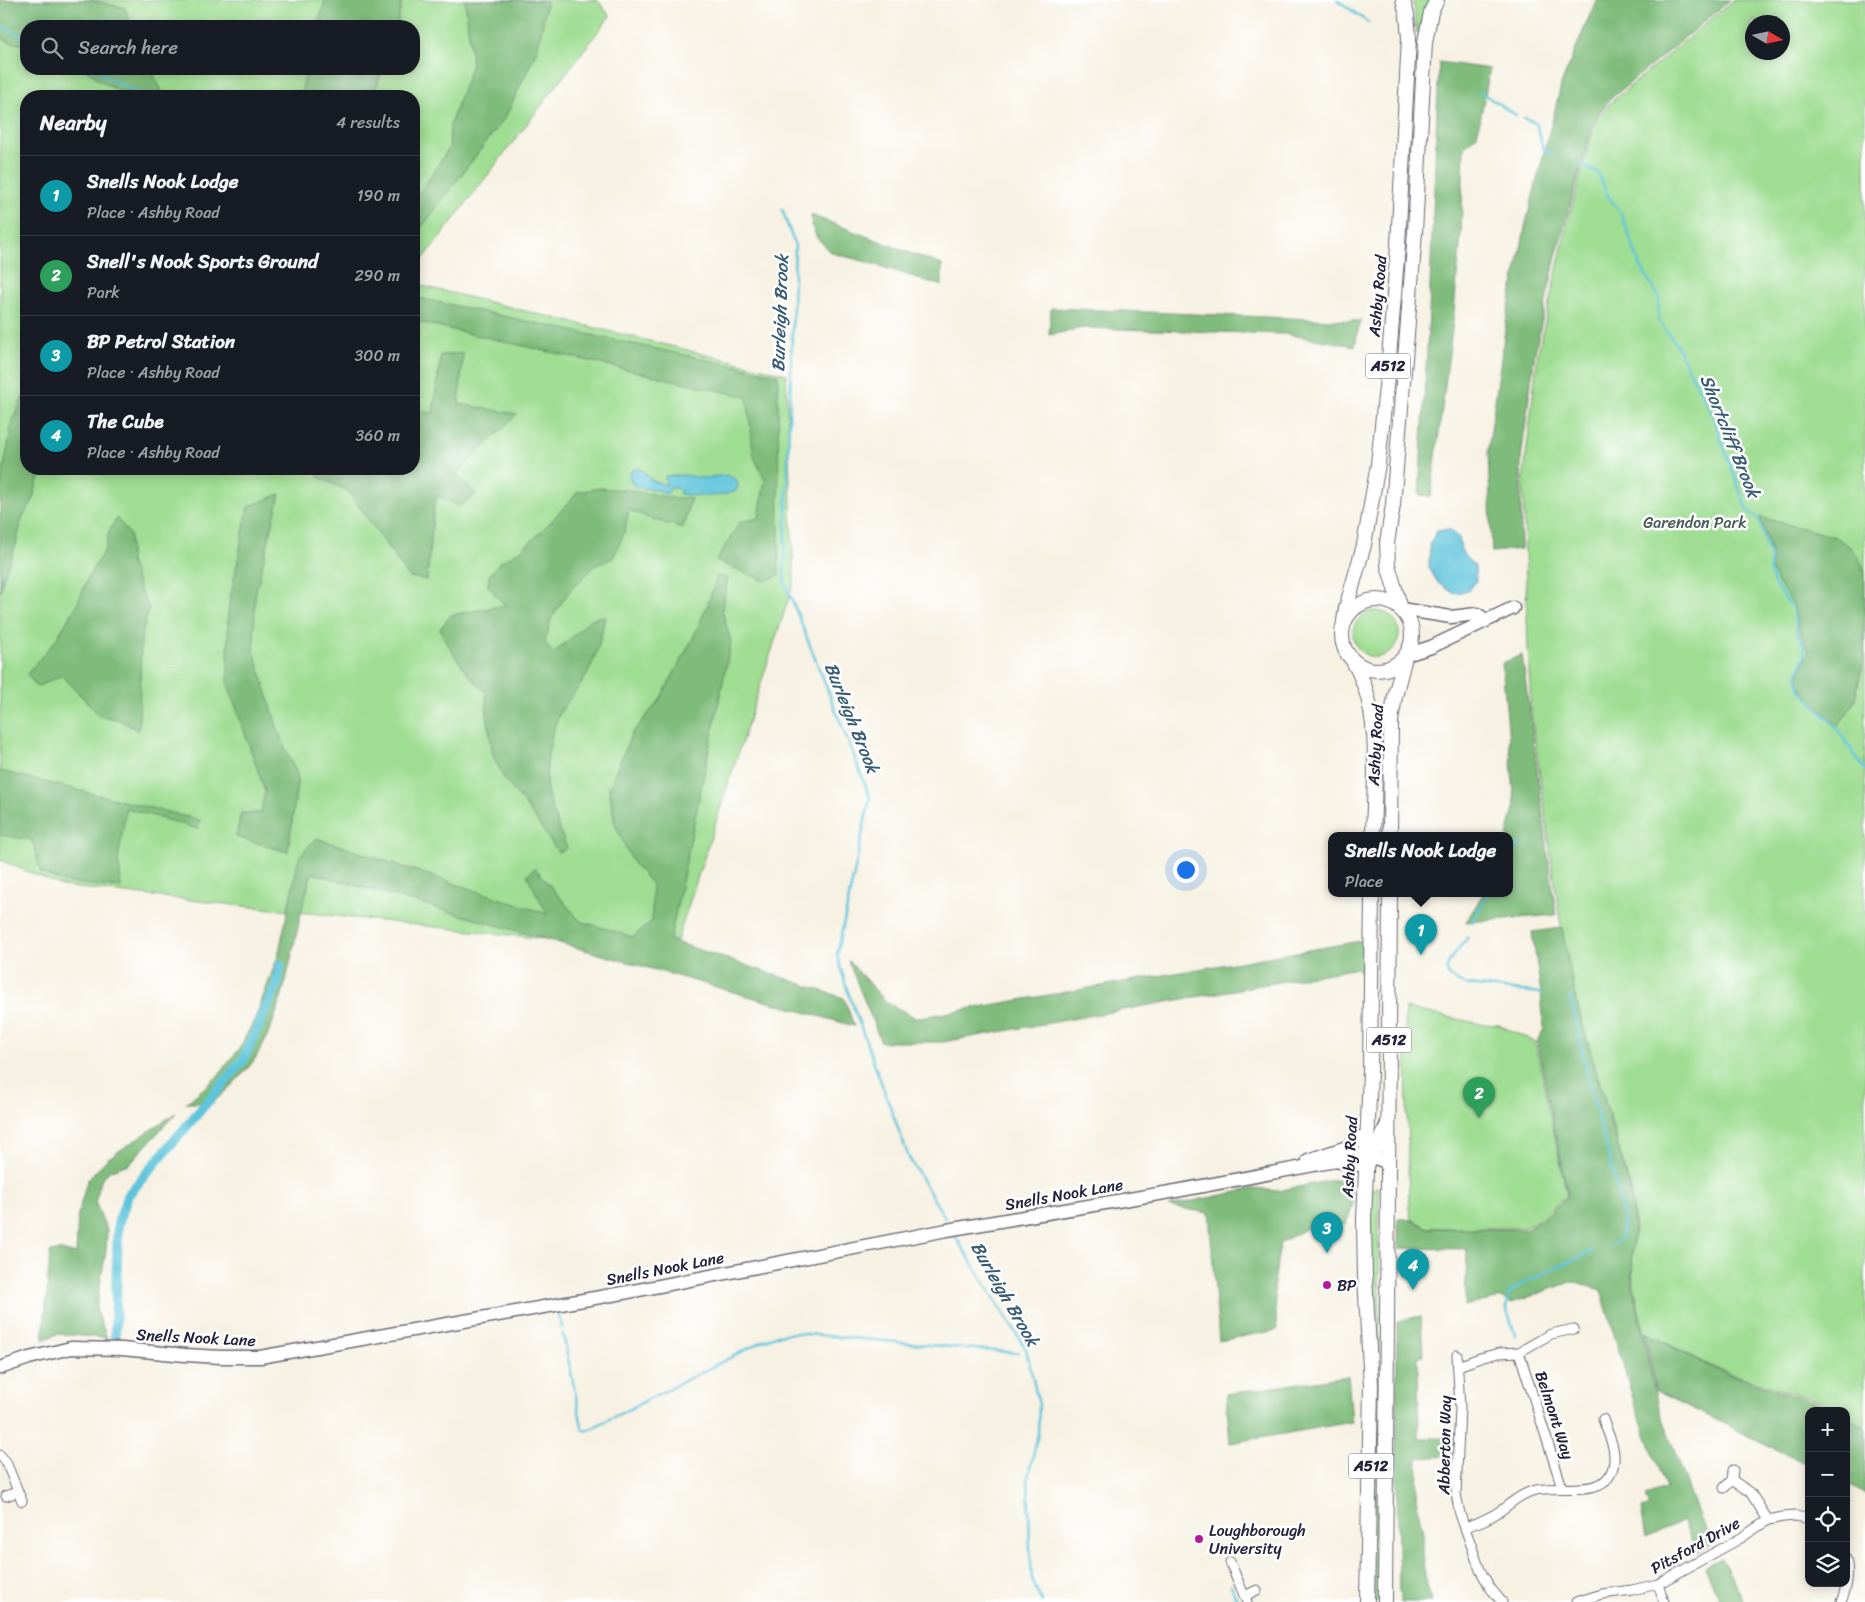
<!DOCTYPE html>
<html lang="en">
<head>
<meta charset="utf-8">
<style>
  body { margin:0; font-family:Sriracha,sans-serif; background:#20242c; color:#f1f3f6 }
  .controls { position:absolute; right:15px; bottom:15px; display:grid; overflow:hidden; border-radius:10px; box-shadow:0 2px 12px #0003 }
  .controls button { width:45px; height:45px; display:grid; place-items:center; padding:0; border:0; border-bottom:1px solid #363941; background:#171b24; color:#f1f3f6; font:25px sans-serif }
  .compass { position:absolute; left:1745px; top:15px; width:45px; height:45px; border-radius:50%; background:#171b24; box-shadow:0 2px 12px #0003; rotate:99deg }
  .you { position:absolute; left:1185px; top:869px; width:18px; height:18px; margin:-12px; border:4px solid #fff; border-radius:50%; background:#1a73e8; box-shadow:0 0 0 8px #1a73e833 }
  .badge { display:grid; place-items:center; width:32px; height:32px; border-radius:50%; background:#1a73e8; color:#fff; font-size:16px; font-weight:700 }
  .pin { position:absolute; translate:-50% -41px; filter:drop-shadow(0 1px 2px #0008) }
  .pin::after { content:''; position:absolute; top:26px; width:18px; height:15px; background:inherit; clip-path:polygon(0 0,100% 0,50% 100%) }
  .popup { position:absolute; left:1328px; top:832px; width:185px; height:65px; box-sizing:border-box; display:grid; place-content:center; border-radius:10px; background:#171b24; filter:drop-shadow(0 1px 4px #0005); font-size:16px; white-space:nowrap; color:#9ea1a6 }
  .popup b { font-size:19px; color:#f1f3f6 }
  .popup::after { content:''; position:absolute; left:50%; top:100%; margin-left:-10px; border:10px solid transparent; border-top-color:#171b24 }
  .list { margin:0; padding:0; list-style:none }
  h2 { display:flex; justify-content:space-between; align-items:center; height:65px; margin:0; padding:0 20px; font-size:21px }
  h2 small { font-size:16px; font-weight:400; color:#9ea1a6 }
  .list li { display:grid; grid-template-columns:32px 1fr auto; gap:15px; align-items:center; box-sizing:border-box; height:80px; padding:0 20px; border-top:1px solid #363941 }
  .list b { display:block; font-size:19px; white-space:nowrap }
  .list p { margin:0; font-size:16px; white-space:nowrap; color:#9ea1a6 }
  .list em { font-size:16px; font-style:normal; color:#9ea1a6 }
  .icon { flex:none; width:28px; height:28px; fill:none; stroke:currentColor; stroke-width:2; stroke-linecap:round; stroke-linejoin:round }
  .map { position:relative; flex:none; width:1865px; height:1602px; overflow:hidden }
  .search { position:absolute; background:#171b24; box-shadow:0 2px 12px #0003; left:20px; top:20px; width:400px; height:55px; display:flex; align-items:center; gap:12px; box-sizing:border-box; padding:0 18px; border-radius:20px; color:#9ea1a6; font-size:19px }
  .panel { position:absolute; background:#171b24; box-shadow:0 2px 12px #0003; left:20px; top:90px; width:400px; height:385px; border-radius:20px }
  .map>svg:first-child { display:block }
  .green { fill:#9fdd92; stroke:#608066; fill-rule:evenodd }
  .forest { fill:#7fbc7c; stroke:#506f5c }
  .water { fill:#5ec4db; stroke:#40738b }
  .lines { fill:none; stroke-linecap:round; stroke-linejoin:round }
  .stream { stroke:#5ec4db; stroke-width:2.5 }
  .canal { stroke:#5ec4db; stroke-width:10 }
  .street-casing { stroke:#6c6a75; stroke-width:11 }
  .secondary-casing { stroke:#6c6a75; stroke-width:15 }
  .primary-casing { stroke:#6c6a75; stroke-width:16 }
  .street { stroke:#fff; stroke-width:9 }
  .secondary { stroke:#fff; stroke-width:12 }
  .primary { stroke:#fff; stroke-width:14 }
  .poi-dot { fill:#b5179e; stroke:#fff; stroke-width:2 }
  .labels { text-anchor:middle; stroke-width:5; stroke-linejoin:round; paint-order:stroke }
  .shield { fill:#fff; stroke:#646476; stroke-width:1 }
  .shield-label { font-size:15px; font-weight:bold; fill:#22223b }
  .street-label { font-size:16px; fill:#22223b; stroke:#fff }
  .park-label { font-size:16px; fill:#485a55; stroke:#fff }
  .poi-label { font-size:16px; fill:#22223b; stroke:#fff; text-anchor:start }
  .water-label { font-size:18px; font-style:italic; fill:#375b73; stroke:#fff }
</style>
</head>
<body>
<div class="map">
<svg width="1865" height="1602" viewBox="0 0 1865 1602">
  <rect width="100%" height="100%" fill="#fff"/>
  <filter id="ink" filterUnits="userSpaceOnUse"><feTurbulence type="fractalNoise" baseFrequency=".02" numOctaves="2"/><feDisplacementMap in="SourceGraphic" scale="10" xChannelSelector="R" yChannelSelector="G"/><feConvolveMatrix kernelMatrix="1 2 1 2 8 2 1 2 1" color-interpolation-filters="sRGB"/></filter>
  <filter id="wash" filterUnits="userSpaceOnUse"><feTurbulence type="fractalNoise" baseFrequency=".0096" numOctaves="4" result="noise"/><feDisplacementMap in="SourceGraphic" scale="20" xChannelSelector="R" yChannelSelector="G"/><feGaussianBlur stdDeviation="1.12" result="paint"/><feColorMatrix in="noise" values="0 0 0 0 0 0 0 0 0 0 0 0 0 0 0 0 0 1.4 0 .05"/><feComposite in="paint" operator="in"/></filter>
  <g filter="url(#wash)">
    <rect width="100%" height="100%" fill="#f6f1e2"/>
    <g class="green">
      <path d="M0 0H597L610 16 414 271V96H26V469H414V284L786 374 794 582 673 953 62 886 0 860ZM26 26H414V69H26Z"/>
      <polygon points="1413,0 1430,0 1423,14 1419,34 1417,34"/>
      <path d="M1734 0H1865V1427L1846 1414V1411H1841L1836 1407 1717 1369 1643 1331 1634 1286 1632 1253 1635 1225 1631 1190 1576 1001 1559 914 1531 711 1528 649 1523 483 1538 352 1567 225 1594 126 1609 104ZM1752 22H1782V52H1752Z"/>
      <circle cx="1376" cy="634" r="23"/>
      <polygon points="1405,1008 1481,1024 1499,1025 1535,1042 1567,1195 1540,1219 1524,1228 1428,1228 1411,1219 1409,1208"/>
      <polygon points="1377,1187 1379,1191 1380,1602 1373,1602 1370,1190"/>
    </g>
    <g class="forest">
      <polygon points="0,0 90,0 125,8 132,26 26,26 26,45 9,42 0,37"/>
      <polygon points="325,0 402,0 397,26 318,26"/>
      <polygon points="465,0 547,0 538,48 506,116 414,237 414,202 449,148 450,125 472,64"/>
      <polygon points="1596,0 1730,0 1608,101 1593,124 1556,256 1535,352 1521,459 1521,549 1492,552 1488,451 1507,316 1526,223 1562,82"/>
      <polygon points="1439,62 1490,69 1477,135 1464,148 1461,234 1453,322 1431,496 1419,495 1429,313"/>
      <path d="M86 69H151L164 96C129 96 112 93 86 69Z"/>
      <polygon points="307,69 383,69 373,96 300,96"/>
      <polygon points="811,215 942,265 942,286 867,262 832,253 817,238 812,227"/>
      <polygon points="419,298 778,375 779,575 766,581 716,561 740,522 759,518 765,479 754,457 747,397 414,321 414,308"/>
      <polygon points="1051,308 1360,321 1355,346 1285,334 1083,328 1049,335"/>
      <polygon points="463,353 459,404 517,414 456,475 476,494 460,506 437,496 434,507 427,580 409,577 348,491 318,477 319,469 414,469 414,410 433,413 441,355"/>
      <polygon points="26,390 26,469 41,469 32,502 22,518 16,545 4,575 0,592 0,491 12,422"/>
      <path d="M599 488 629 490 674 498H691L683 528 652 519 629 510 624 533 613 558 595 566 568 593 551 619 545 642 553 654 591 619 605 616C601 641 595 663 581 684 574 694 564 704 559 715 550 735 544 769 547 790 551 809 559 829 567 848L563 851 558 852 524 803 504 779 493 755 487 714 486 693C466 674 452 654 440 629L451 615 505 605 488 586 489 576 500 562 521 550 544 529 578 492Z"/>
      <polygon points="280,494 255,595 254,651 280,736 298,777 288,852 236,837 241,813 261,813 265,791 228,684 228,611 248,507"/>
      <path d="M1760 517 1836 537 1850 547 1860 560 1865 573 1864 659 1854 703 1838 726C1830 717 1804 696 1800 686 1796 675 1804 662 1809 652L1798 627 1793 604 1777 582 1771 569 1773 559Z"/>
      <polygon points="117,518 130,535 130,561 142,595 149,607 141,638 139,731 117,719 100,716 62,675 37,687 27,674 55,641 77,605 89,575 106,548 109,531"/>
      <path d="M717 576 728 578 722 610 731 642 670 940 844 998 854 1026 312 873C293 931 290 997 259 1052 249 1071 229 1087 213 1103H186L216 1078 239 1049 255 1019 278 956 299 857 316 838 547 914 527 875 535 868 580 921 633 937 652 921V884L633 863 615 824 609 788 632 733 659 701 692 640 708 604Z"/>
      <polygon points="1522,655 1556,915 1466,922 1483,894 1510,894 1510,836 1507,836 1515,804 1502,663"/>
      <polygon points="0,771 200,820 198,829 126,808 118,860 120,873 121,888 64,882 41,873 32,840 0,835"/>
      <polygon points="1562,928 1576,1001 1630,1190 1634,1225 1632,1253 1633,1286 1657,1403 1700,1519 1713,1544 1697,1553 1683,1520 1646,1538 1641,1509 1649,1507 1645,1495 1666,1488 1634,1402 1601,1290 1573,1281 1512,1303 1500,1298 1465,1306 1467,1249 1398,1248 1398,1218 1411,1220 1428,1228 1525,1230 1540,1221 1568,1196 1537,1042 1544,1029 1541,993 1532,932"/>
      <polygon points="1366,940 1367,970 1363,975 1357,968 943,1042 881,1042 848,960 886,1002 916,1018"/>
      <polygon points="176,1113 129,1164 111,1170 102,1178 95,1202 107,1230 106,1251 96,1309 107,1338 57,1334 43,1340 50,1252 61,1250 76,1254 78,1214 87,1181 107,1159"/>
      <polygon points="1338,1179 1350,1187 1353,1205 1346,1224 1312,1225 1280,1243 1274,1284 1277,1330 1219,1341 1209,1213 1168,1206 1257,1188 1277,1191"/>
      <polygon points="1421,1316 1423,1355 1418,1357 1419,1438 1452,1438 1451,1456 1418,1458 1417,1504 1423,1532 1424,1575 1432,1602 1401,1602 1399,1593 1396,1445 1397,1321"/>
      <polygon points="1644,1332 1717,1370 1840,1411 1809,1411 1809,1465 1656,1391"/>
      <polygon points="1348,1376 1352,1422 1230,1443 1226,1394"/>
      <polygon points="1846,1415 1865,1427 1865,1493 1846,1483"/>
      <polygon points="1721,1558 1745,1602 1720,1602 1705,1567"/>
    </g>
    <g class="water">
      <path d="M634 469H640L653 481 666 485 665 476 684 475 704 478 727 475 737 480 738 487 735 492C716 497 699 497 680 494V491L677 488H671L667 494 657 490 635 487 631 482 629 473Z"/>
      <path d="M1449 529 1459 537C1461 553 1463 556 1475 566L1476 581 1469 591 1453 593 1438 583 1429 568 1430 543 1437 531Z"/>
    </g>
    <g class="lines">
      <g class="stream">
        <polyline points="1337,0 1369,23"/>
        <polyline points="0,25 26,38"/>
        <polyline points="89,69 92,70"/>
        <polyline points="100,74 145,96"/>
        <polyline points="1480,92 1516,115"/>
        <polyline points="1524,118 1536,123 1543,148 1552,154"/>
        <polyline points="1579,164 1598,173 1608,196 1621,213 1640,265 1659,298 1658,320 1675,342 1712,415 1747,510 1758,518 1770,557 1770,571 1774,584 1792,607 1797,632 1804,646 1805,655 1797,674 1799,689 1836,727 1865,770"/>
        <polyline points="782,209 795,246 784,580 870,797 837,955 848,992 909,1158 945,1218"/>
        <polyline points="1510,857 1521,842"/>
        <polyline points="1472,922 1488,894"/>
        <path d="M1468 937C1455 955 1428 975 1468 985L1541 993"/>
        <polyline points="1570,995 1591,1090 1621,1202 1623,1224 1621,1237 1617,1242 1610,1245"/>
        <polyline points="955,1236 1026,1349 1039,1405 1038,1434 1028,1477 1030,1548 1032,1580 1042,1602"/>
        <polyline points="558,1311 562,1328"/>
        <polyline points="563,1334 582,1426"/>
        <polyline points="1515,1335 1506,1307 1509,1293 1525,1282 1592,1251"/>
        <polyline points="582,1429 586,1431 763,1341 778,1335 795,1333 1018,1353"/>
        <polyline points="1231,1585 1238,1602"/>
      </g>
      <polyline class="canal" points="115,1339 118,1224 128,1195 243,1060 277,984 280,965"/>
    </g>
  </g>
  <g filter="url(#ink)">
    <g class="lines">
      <defs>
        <g id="street">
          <polyline points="1519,1352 1562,1487"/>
          <polyline points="1457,1355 1460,1408 1456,1494 1460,1514 1480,1570 1491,1589 1502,1602"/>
          <polyline points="1458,1366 1480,1358 1499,1353 1519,1352 1551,1334 1574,1329"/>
          <polyline points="0,1455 6,1462 22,1501"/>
          <polyline points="1732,1480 1750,1492 1768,1520"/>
          <polyline points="1724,1488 1732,1480 1733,1470"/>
          <polyline points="6,1496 17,1492"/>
          <path d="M1465 1527C1477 1523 1489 1519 1500 1511 1510 1504 1519 1495 1532 1491 1560 1482 1616 1504 1614 1455 1614 1443 1606 1430 1603 1419"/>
          <polyline points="1230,1562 1247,1602"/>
          <polyline points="1658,1584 1664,1602"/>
          <polyline points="1245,1596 1257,1590"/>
          <polyline points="1576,1602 1602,1594 1632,1590 1658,1584 1741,1538 1768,1520 1783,1517 1796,1516 1809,1519"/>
          <path d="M1841 1602C1847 1588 1850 1574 1846 1558"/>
        </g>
        <g id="secondary">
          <polyline points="1401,609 1451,617 1477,614 1486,620"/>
          <polyline points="1406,655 1431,647 1513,608"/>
          <polyline points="1308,1160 1353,1145 1368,1132"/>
          <polyline points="1335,1161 1366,1166 1373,1156 1388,1121"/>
          <path d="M0 1368 29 1358 71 1348 122 1349 185 1355 221 1357H260L623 1293 947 1230 1176 1191 1335 1161C1353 1152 1371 1153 1388 1164"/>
        </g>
        <g id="primary">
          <circle cx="1377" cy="635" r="35"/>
          <polyline points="1401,609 1388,565 1387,543 1393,505 1407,334 1415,232 1425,42 1431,12 1437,0"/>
          <polyline points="1344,621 1346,608 1364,545 1378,464 1389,358 1398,245 1409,38 1407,15 1403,0"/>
          <path d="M1354 663C1383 713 1374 780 1373 836"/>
          <polyline points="1390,836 1391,721 1395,696 1405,657"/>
          <polyline points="1367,1602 1371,1386 1365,1276 1364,1220 1370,1072 1372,894"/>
          <polyline points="1385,1602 1390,894"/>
        </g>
      </defs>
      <use href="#street" class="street-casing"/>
      <use href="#secondary" class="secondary-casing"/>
      <use href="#primary" class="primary-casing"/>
      <use href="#street" class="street"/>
      <use href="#secondary" class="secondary"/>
      <use href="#primary" class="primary"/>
    </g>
  </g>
  <g class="poi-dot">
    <circle cx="1327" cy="1285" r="5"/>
    <circle cx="1199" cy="1539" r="5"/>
  </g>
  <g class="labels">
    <g class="shield">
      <rect x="1365.5" y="353.5" width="45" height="25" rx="4"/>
      <rect x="1366.5" y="1027.5" width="45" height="25" rx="4"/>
      <rect x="1348.5" y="1453.5" width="45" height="25" rx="4"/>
    </g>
    <g class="shield-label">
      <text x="1388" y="371">A512</text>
      <text x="1389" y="1045">A512</text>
      <text x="1371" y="1471">A512</text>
    </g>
    <g class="street-label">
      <text transform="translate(1377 296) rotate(-85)" y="6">Ashby Road</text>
      <text transform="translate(1375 745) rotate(-87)" y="6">Ashby Road</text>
      <text transform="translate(1349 1157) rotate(-87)" y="6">Ashby Road</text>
      <text transform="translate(1064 1194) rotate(-10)" y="6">Snells Nook Lane</text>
      <text transform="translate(665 1268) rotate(-11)" y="6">Snells Nook Lane</text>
      <text transform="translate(196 1337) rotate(3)" y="6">Snells Nook Lane</text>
      <text transform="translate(1555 1415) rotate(72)" y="6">Belmont Way</text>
      <text transform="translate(1444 1445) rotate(-89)" y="6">Abberton Way</text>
      <text transform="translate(1695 1545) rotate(-29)" y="6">Pitsford Drive</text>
    </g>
    <g class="park-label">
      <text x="1695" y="528">Garendon Park</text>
    </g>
    <g class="poi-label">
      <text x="1337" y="1291">BP</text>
      <text x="1209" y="1536">Loughborough<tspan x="1209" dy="18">University</tspan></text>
    </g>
    <g class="water-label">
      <text transform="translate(780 313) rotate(-88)" y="6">Burleigh Brook</text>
      <text transform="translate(1730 436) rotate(68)" y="6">Shortcliff Brook</text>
      <text transform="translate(852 718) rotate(68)" y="6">Burleigh Brook</text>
      <text transform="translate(1005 1294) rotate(60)" y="6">Burleigh Brook</text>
    </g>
  </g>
</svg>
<div class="controls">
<button>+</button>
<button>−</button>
<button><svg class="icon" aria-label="locate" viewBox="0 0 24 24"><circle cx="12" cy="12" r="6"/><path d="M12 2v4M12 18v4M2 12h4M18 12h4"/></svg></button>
<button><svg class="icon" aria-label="layers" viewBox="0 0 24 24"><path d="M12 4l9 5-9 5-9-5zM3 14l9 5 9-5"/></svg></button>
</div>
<svg class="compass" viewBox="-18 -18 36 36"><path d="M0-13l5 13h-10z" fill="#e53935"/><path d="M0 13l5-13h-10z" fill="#9ea1a6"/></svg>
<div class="you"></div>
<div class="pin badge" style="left:1421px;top:955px;background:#0f9aa8">1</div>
<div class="popup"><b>Snells Nook Lodge</b>Place</div>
<div class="pin badge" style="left:1479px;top:1118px;background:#2e9e5b">2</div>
<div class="pin badge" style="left:1327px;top:1253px;background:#0f9aa8">3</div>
<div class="pin badge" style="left:1413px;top:1290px;background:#0f9aa8">4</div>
<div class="search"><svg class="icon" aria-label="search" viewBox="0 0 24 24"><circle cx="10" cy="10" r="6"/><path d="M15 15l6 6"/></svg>Search here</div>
<section class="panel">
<h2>Nearby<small>4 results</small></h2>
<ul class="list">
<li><span class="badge" style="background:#0f9aa8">1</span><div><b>Snells Nook Lodge</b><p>Place · Ashby Road</p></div><em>190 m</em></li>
<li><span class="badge" style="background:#2e9e5b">2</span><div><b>Snell's Nook Sports Ground</b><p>Park</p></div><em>290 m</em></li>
<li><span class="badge" style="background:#0f9aa8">3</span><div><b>BP Petrol Station</b><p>Place · Ashby Road</p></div><em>300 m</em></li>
<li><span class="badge" style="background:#0f9aa8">4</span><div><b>The Cube</b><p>Place · Ashby Road</p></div><em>360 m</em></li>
</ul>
</section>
</div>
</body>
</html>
